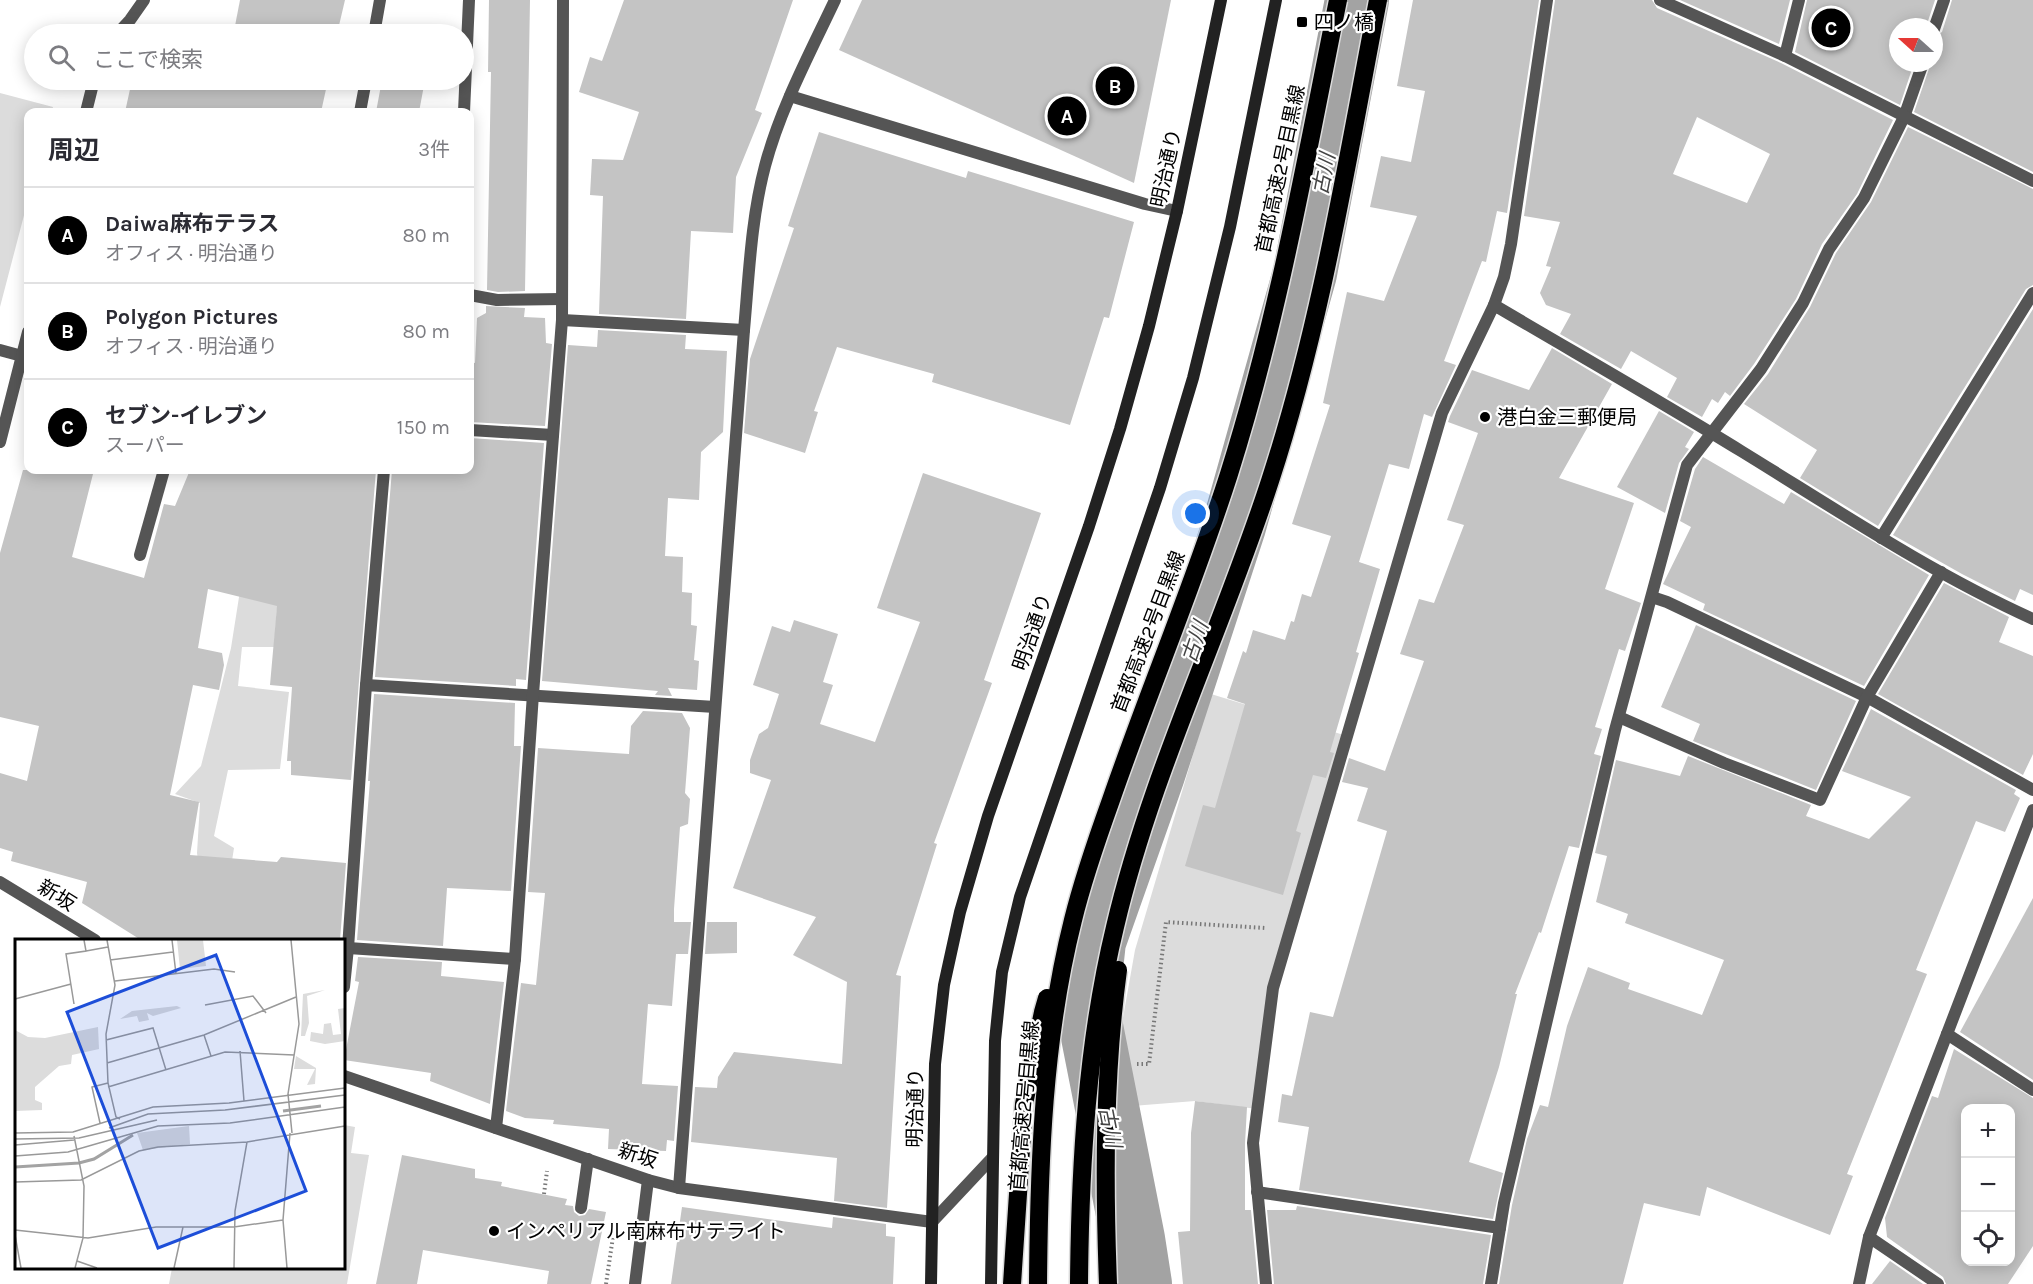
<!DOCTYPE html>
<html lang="ja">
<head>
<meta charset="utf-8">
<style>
  body { margin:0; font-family:Karla,"Noto Sans JP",sans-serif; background:#f7f7f7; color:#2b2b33 }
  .controls { position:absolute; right:18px; bottom:18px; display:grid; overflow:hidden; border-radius:12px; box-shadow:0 3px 15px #0003 }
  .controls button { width:54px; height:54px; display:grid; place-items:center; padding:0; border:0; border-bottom:2px solid #e1e1e2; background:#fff; color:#2b2b33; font:30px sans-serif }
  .compass { position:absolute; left:1889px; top:18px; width:54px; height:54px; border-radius:50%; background:#fff; box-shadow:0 3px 15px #0003; rotate:291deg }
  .you { position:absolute; left:1196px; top:514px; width:21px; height:21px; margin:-15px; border:4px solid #fff; border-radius:50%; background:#1a73e8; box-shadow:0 0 0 9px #1a73e833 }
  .badge { display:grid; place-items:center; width:39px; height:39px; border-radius:50%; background:#000; color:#fff; font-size:20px; font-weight:700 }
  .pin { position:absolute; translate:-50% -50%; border:3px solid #fff; box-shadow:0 2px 6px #0006 }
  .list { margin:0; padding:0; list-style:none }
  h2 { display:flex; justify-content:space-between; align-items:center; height:78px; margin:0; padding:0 24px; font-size:26px }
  h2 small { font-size:20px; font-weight:400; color:#7c7c81 }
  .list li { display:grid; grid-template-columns:39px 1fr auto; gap:18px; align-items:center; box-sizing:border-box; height:96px; padding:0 24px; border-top:2px solid #e1e1e2 }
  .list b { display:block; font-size:22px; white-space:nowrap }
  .list p { margin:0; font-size:20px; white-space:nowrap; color:#7c7c81 }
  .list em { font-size:20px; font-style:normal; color:#7c7c81 }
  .icon { flex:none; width:33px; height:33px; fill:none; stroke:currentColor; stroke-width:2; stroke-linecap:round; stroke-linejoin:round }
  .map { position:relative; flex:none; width:2033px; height:1284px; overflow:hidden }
  .search { position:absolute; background:#fff; box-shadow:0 3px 15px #0003; left:24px; top:24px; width:450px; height:66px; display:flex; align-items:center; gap:15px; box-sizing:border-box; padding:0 21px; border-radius:33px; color:#7c7c81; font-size:22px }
  .panel { position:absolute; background:#fff; box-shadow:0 3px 15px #0003; left:24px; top:108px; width:450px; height:366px; border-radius:12px }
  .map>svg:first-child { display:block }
  .green { fill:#dcdcdc }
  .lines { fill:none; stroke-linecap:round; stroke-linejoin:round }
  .river { stroke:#a3a3a3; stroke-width:64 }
  .building { fill:#c4c4c4; fill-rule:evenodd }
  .path { stroke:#777; stroke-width:4; stroke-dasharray:1.5 3; stroke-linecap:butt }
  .service { stroke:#555; stroke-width:12 }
  .minor { stroke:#555; stroke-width:12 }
  .secondary { stroke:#222; stroke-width:12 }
  .motorway-bridge-casing { stroke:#dbdbdb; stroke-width:21; stroke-linecap:butt }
  .motorway-bridge { stroke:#000; stroke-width:18 }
  .poi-dot { fill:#000; stroke:#fff; stroke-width:2 }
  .labels { text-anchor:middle; stroke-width:4.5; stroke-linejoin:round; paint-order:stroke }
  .poi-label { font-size:20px; fill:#000; stroke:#fff; text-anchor:start }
  .street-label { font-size:20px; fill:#000; stroke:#fff }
  .water-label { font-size:21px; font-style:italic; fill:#444; stroke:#fff }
  .inset-river { fill:none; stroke:#a3a3a3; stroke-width:3 }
  .inset-road { fill:none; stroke:#999; stroke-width:1.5 }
  .view { fill:#1d4ed8; fill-opacity:0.15; stroke:#1d4ed8; stroke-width:3 }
  .inset-edge { fill:none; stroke:#000; stroke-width:3 }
</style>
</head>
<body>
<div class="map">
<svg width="2033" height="1284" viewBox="0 0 2033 1284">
  <rect width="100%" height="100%" fill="#fff"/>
  <g class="green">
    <polygon points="0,93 53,107 52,112 28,112 28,200 0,307"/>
    <polygon points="259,470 288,470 274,647 242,647 238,686 289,692 280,769 228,770 214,836 234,848 225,905 204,905 197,853 200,803 175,794 201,766 231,648"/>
    <polygon points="1211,694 1347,736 1273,988 1257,1109 1195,1101 1107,1108 1135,950"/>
    <polygon points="344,1125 355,1127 351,1153 369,1155 347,1284 169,1284 172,1268 344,1268"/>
  </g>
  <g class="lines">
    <polyline class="river" points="1140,1284 1133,1239 1087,1006 1094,941 1153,774 1234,526 1305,273 1357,0"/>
  </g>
  <g class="building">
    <polygon points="240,0 345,0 337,34 250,34 234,31"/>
    <polygon points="489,0 530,0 525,291 498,292 487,290 491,72 488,72"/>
    <polygon points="624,0 793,0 755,110 762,113 736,177 733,233 691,231 686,319 599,314 603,196 590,195 592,159 623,160 639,112 579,92 590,57 602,61"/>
    <polygon points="862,0 1171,0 1134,183 839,50"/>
    <polygon points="1413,0 1539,0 1507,213 1497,211 1486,262 1482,261 1444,361 1456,365 1432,417 1424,414 1409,469 1389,464 1359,562 1380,569 1356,652 1359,653 1330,752 1334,753 1326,778 1313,775 1296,831 1301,833 1283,895 1185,866 1203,805 1215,808 1245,704 1227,698 1243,651 1246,653 1253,630 1285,640 1291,621 1294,622 1302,594 1311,597 1331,536 1292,524 1330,405 1323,403 1347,292 1384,301 1417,216 1370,207 1381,156 1411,162 1425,91 1397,86"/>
    <path d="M1555 0H1652L1657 8 1781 63 1893 120 1857 194 1822 244 1796 299 1754 364 1730 396 1725 392 1718 403 1712 399 1702 417 1667 397 1677 378 1631 351 1621 369 1560 334 1571 314 1546 305 1540 293 1551 267 1546 266 1560 222 1524 216ZM1697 117 1770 154 1747 203 1673 174Z"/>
    <polygon points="1680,0 1790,0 1779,44"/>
    <polygon points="1807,0 1935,0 1926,27 1898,27 1898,63 1914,63 1900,105 1795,52"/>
    <polygon points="1952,0 2033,0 2033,172 1914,112 1931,63 1934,63 1934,37 1942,32"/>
    <polygon points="132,80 328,80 321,112 125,112"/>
    <polygon points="382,80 425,80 419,112 376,112"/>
    <polygon points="1908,127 2033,189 2033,285 2026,289 1878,526 1800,478 1817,450 1744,404 1768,374 1810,307 1836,253 1871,202"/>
    <polygon points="819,132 966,178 968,171 1134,222 1109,318 1104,317 1070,425 932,382 934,374 837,347 814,411 818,412 805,453 744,433 750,359 794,228 788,226"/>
    <polygon points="486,306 525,308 524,317 545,318 546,343 552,344 545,426 470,422 470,362 475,363 477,318 486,313"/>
    <polygon points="2033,309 2033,595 2020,589 2015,601 1962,574 1893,535"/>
    <polygon points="598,330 686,335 685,349 727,351 723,432 701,452 699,500 668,498 665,556 683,557 682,592 692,593 691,625 697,626 694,660 699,661 697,690 668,688 672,696 655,695 658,691 542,681 568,345 597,347"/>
    <polygon points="1552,348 1612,384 1559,478 1634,503 1605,589 1641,603 1625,651 1619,649 1595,727 1602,729 1594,754 1601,756 1579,848 1569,846 1541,933 1539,932 1515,994 1517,994 1499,1067 1469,1162 1503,1173 1493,1219 1299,1190 1309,1127 1278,1122 1282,1094 1292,1096 1310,1012 1333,1017 1387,831 1357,821 1368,788 1342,782 1349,758 1385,771 1424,661 1400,654 1419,599 1434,603 1464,525 1447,520 1478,433 1448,422 1450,416 1472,370 1529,390"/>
    <polygon points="1659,411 1694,432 1685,447 1689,449 1679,463 1665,513 1617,487"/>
    <polygon points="470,438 544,443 526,680 516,679 516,686 375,677 392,470 470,470"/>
    <polygon points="1703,457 1784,504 1791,492 1929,575 1864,686 1703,610 1705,604 1663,584 1691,527 1680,521 1695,469"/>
    <polygon points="23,470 94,470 72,557 144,578 164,504 175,506 190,470 376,470 351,780 291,775 291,761 287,761 292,687 270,685 277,606 208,589 198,648 222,653 224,665 219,690 193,685 170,795 199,802 190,855 277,862 281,857 346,863 340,940 141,940 82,903 87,882 11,861 13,852 0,848 0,773 27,781 39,726 0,717 0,553"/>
    <polygon points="923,473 1041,513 984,680 992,683 934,843 937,844 896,975 901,976 887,1208 834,1201 837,1158 691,1142 695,1087 717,1088 718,1077 734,1052 842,1064 847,982 793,955 816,917 733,888 771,780 750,773 750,760 759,734 768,728 779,694 753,685 772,626 790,632 794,620 838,634 823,682 833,685 820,724 875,742 920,622 877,608"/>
    <polygon points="1944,583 2009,617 1999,642 2033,656 2033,754 2023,775 1878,694"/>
    <polygon points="1696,625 1856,701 1816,790 1693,741 1700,724 1661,707"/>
    <polygon points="374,694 515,703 514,746 521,746 511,891 447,888 443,946 357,940 370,781 368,781"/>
    <polygon points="1871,709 2016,790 2014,794 2020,798 2005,832 1976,821 1916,970 1927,974 1847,1174 1853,1176 1830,1235 1707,1187 1700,1216 1644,1203 1623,1284 1499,1284 1512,1205 1527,1139 1540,1105 1548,1107 1567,1026 1588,967 1630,983 1628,989 1702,1015 1724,960 1625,923 1628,914 1596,902 1607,856 1595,853 1616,760 1680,776 1688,756 1811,805 1806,816 1869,839 1911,797 1842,771"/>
    <polygon points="643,711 682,713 690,728 685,793 690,799 688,824 680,827 674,909 674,922 691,922 688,954 676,954 672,1006 648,1004 642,1084 678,1086 674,1141 667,1140 666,1151 608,1149 609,1129 553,1124 554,1120 525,1118 506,1111 521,983 536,985 545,893 528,892 538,748 629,754 631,726"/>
    <polygon points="2033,898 2033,1080 1960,1032"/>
    <polygon points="707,922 737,922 737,953 705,954"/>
    <polygon points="358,957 442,962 441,976 504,982 490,1104 430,1081 431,1073 344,1060 359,982 355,981"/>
    <path d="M1954 1049 2033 1098V1246L2008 1284H1946L1943 1277 1887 1237 1885 1218 1932 1096 1938 1098ZM1965 1108H2010V1262H1965Z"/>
    <polygon points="1195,1101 1247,1107 1245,1144 1245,1210 1251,1210 1258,1284 1183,1284 1178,1232 1190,1231 1191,1133"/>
    <polygon points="402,1155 475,1169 475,1178 502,1182 501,1186 567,1199 565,1205 573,1206 574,1212 579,1216 585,1215 589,1209 606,1212 591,1284 547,1284 549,1271 423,1250 417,1284 376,1284"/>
    <polygon points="1297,1206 1491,1235 1483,1284 1274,1284 1267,1210 1296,1210"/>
    <polygon points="682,1207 832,1228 833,1217 886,1224 886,1236 895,1237 893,1284 671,1284"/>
    <polygon points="1890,1261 1923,1284 1872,1284"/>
  </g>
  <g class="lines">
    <g class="path">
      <polyline points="1137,1064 1149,1064 1166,922 1265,928"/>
      <polyline points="544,1194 547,1171"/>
      <polyline points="606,1284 614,1230"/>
    </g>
    <g class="service">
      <polyline points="1934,29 1944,0"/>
      <polyline points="1785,56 1799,0"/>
      <polyline points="464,112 469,0"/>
      <polyline points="470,295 497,300 562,299"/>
      <polyline points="470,430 553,435"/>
      <polyline points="1881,538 2033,293"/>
      <polyline points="140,555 164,470"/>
      <polyline points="1652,597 1667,602 1867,697 2033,790"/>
      <polyline points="366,685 384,470"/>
      <polyline points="1619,717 1724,763 1820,800 1867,697 1941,572"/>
      <polyline points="348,948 515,959"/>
      <polyline points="1257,1192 1500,1228"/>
      <polyline points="1869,1237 1938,1284"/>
      <polyline points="1491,1284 1504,1203 1615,730 1687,465 1761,369 1803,303 1829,249 1864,198 1904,117 1923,63"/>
    </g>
    <g class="minor">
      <polyline points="1660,0 1785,56 2033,181"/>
      <polyline points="117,34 130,20 144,0"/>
      <polyline points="374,34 380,0"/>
      <polyline points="790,96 1145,204 1177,211"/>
      <polyline points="86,112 94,80"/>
      <polyline points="360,112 366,80"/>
      <polyline points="1494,305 1504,277 1511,244 1547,0"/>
      <polyline points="562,320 744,330"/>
      <polyline points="0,350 22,356"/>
      <polyline points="0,442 28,332"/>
      <polyline points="0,882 95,940"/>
      <polyline points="344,987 348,948 366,685 715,707"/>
      <polyline points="1947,1034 2033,1090"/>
      <polyline points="344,1076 648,1180 679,1188 932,1222 993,1157"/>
      <polyline points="496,1128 515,959 533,694 562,320 563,0"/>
      <path d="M679 1188 744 330C749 275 751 219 765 166 780 109 810 53 835 0"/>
      <polyline points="581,1208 588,1159"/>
      <polyline points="635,1284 648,1180"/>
      <path d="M1266 1284 1253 1143 1273 988 1442 413 1494 305C1577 354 1660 401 1741 451 1837 510 1931 573 2033 619"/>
      <polyline points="1859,1284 1869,1237 2033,810"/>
    </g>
    <g class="secondary">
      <polyline points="931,1284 935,1064 944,985 960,912 988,816 1089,526 1120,429 1149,326 1177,211 1221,0"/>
      <polyline points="991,1284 995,1041 1002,972 1020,897 1160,488 1193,378 1230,227 1276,0"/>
    </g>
    <defs>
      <g id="motorway-bridge">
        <polyline points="1012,1284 1024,1104 1043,1012 1047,998"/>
        <path d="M1038 1284C1039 1162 1043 1039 1073 920 1083 879 1097 839 1111 800 1149 690 1194 584 1229 474 1278 319 1306 159 1338 0"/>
        <path d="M1079 1284C1080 1165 1087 1043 1115 927 1151 773 1222 630 1270 481 1321 325 1347 161 1378 0"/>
        <path d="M1108 1284C1104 1179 1104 1074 1118 970"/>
      </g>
    </defs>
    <use href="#motorway-bridge" class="motorway-bridge-casing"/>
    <use href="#motorway-bridge" class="motorway-bridge"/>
  </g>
  <g class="poi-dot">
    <rect x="1296" y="16" width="12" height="12" rx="3"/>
    <circle cx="1485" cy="417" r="6"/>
    <circle cx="494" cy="1231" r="6"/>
  </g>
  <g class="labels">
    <g class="poi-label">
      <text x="1314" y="29">四ノ橋</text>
      <text x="1497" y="424">港白金三郵便局</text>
      <text x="506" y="1238">インペリアル南麻布サテライト</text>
    </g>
    <g class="street-label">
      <text transform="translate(1166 168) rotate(-78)" y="7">明治通り</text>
      <text transform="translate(1280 169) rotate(-78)" y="7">首都高速2号目黒線</text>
      <text transform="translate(1032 632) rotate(-71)" y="7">明治通り</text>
      <text transform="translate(1148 632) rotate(-69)" y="7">首都高速2号目黒線</text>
      <text transform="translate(57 895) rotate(32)" y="7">新坂</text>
      <text transform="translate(1024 1106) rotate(-85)" y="7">首都高速2号目黒線</text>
      <text transform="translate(915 1108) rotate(-89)" y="7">明治通り</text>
      <text transform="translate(638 1155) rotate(18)" y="7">新坂</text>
    </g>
    <g class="water-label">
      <text transform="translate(1324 174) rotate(-79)" y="7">古川</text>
      <text transform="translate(1195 642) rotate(-71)" y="7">古川</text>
      <text transform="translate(1110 1127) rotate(79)" y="7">古川</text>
    </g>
  </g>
  <g transform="translate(15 939)">
    <rect width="330" height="330" fill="#fff"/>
    <path d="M162 1H188L191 27 165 30ZM310 51 292 57 294 84 290 97H286L288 55ZM162 67 166 69 138 77 132 74 134 81 124 83 122 77 105 80 117 72ZM330 69V102L310 105 295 102 296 93 308 95 309 85 316 84 318 96 326 95 323 70ZM83 88 84 110 57 116 56 125 44 127 20 148V161L27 164V171L0 172V91L13 98 30 99ZM281 117 301 129 300 145 292 146 300 130H279ZM174 187 175 205 128 211 122 194Z" fill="#dcdcdc"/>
    <path class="inset-river" d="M268 172 306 167M0 228 64 224 79 220 118 196"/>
    <path class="inset-road" d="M92 1 100 46 91 95 93 144 101 178 105 180M157 1 161 35M276 1 284 85 273 155 277 194M71 12 93 8M95 21 158 13M100 42 199 30 220 33M0 60 56 45M59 65 51 15 71 12 69 1M190 66 238 57 251 74M189 96 196 117M91 101 138 89 151 131M225 112 229 162M92 124 189 96 281 58M93 148 210 113 279 116M85 184 77 148 93 144M94 189 133 175 210 171 330 156M0 194 58 193 138 168 214 164 330 149M59 197 69 247 68 299 60 329M0 200 64 199 142 181M232 203 330 187M0 206 59 201M0 217 53 213 143 187 215 184 330 168M0 243 66 241 124 212 143 208 232 203 220 272 219 329M0 291 73 299 141 288H219L268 281M0 296 6 329M62 322 82 329M159 329 168 288M272 329 268 281 275 194"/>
    <path class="view" d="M201 16 291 252 143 309 52 73Z"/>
    <rect width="330" height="330" class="inset-edge"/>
  </g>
</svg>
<div class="controls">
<button>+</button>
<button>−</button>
<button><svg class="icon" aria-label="locate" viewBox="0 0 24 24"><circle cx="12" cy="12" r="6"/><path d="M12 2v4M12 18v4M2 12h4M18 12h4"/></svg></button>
</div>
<svg class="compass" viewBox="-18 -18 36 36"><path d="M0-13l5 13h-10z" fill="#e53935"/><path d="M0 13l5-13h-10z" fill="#7c7c81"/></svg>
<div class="you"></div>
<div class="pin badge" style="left:1067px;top:116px">A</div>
<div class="pin badge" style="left:1115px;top:86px">B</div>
<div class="pin badge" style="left:1831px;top:28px">C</div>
<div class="search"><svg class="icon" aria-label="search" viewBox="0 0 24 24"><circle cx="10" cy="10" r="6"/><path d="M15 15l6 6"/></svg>ここで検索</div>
<section class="panel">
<h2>周辺<small>3件</small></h2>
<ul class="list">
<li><span class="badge">A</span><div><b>Daiwa麻布テラス</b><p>オフィス · 明治通り</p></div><em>80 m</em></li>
<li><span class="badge">B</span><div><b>Polygon Pictures</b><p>オフィス · 明治通り</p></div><em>80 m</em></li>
<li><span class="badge">C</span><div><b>セブン-イレブン</b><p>スーパー</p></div><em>150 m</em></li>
</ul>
</section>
</div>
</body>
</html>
